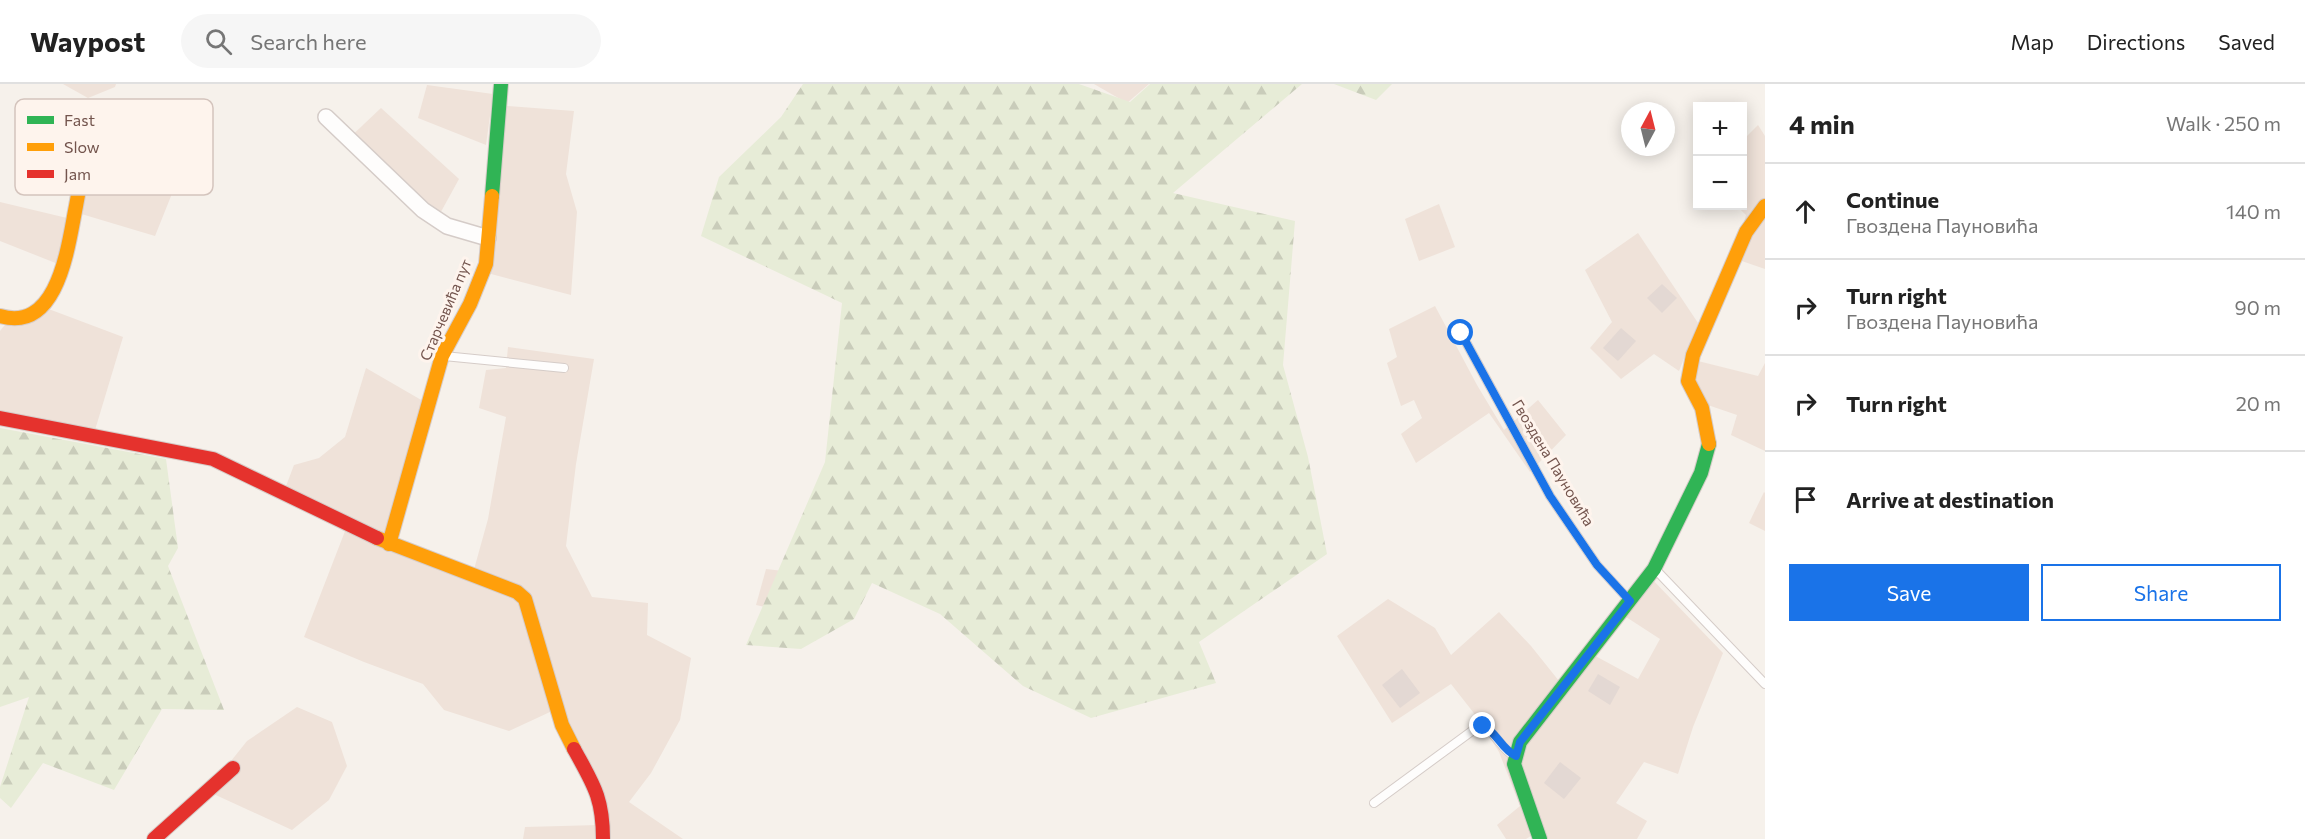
<!DOCTYPE html>
<html lang="en">
<head>
<meta charset="utf-8">
<style>
  body { margin:0; font-family:Commissioner,sans-serif; background:#f6f6f6; color:#222 }
  .controls { position:absolute; right:18px; top:18px; display:grid; overflow:hidden; border-radius:0px; box-shadow:0 3px 15px #0003 }
  .controls button { width:54px; height:54px; display:grid; place-items:center; padding:0; border:0; border-bottom:2px solid #e0e0e0; background:#fff; color:#222; font:30px sans-serif }
  .compass { position:absolute; left:1621px; top:18px; width:54px; height:54px; border-radius:50%; background:#fff; box-shadow:0 3px 15px #0003; rotate:7deg }
  .stop { position:absolute; width:18px; height:18px; margin:-14px; border:4px solid #1a73e8; border-radius:50%; background:#fff }
  .stop.end { background:#1a73e8; border-color:#fff; box-shadow:0 2px 6px #0008 }
  .list { margin:0; padding:0; list-style:none }
  h2 { display:flex; justify-content:space-between; align-items:center; height:78px; margin:0; padding:0 24px; font-size:26px }
  h2 small { font-size:20px; font-weight:400; color:#767676 }
  .list li { display:grid; grid-template-columns:39px 1fr auto; gap:18px; align-items:center; box-sizing:border-box; height:96px; padding:0 24px; border-top:2px solid #e0e0e0 }
  .list b { display:block; font-size:22px; white-space:nowrap }
  .list p { margin:0; font-size:20px; white-space:nowrap; color:#767676 }
  .list em { font-size:20px; font-style:normal; color:#767676 }
  .actions { display:flex; gap:12px; padding:18px 24px }
  .actions a { flex:1; padding:14px 0; border:2px solid #1a73e8; border-radius:0px; text-align:center; font-size:21px; color:#1a73e8 }
  .actions .main { background:#1a73e8; color:#fff }
  .icon { flex:none; width:33px; height:33px; fill:none; stroke:currentColor; stroke-width:2; stroke-linecap:round; stroke-linejoin:round }
  .map { position:relative; flex:none; width:1765px; height:755px; overflow:hidden }
  header { display:flex; align-items:center; gap:36px; box-sizing:border-box; height:84px; padding:0 30px; background:#fff; border-bottom:2px solid #e0e0e0 }
  header strong { font-size:28px }
  nav { display:flex; gap:33px; margin-inline-start:auto; font-size:21px }
  .search { width:420px; height:54px; background:#f6f6f6; display:flex; align-items:center; gap:15px; box-sizing:border-box; padding:0 21px; border-radius:33px; color:#767676; font-size:22px }
  main { display:flex }
  aside { flex:1; background:#fff }
  .map>svg:first-child { display:block }
  .residential { fill:#efe2d9 }
  .forest { fill:url(#forest-firs) }
  .building { fill:#e3d8d3 }
  .lines { fill:none; stroke-linecap:round; stroke-linejoin:round }
  .lane-casing { stroke:#d5ccc8; stroke-width:10 }
  .street-casing { stroke:#d5ccc8; stroke-width:18 }
  .fast-casing { stroke:#d6ccc8; stroke-width:16 }
  .slow-casing { stroke:#d6ccc8; stroke-width:16 }
  .jam-casing { stroke:#d6ccc8; stroke-width:16 }
  .lane { stroke:#fefdfc; stroke-width:8 }
  .street { stroke:#fefdfc; stroke-width:15 }
  .fast { stroke:#30b455; stroke-width:14 }
  .slow { stroke:#ff9f0a; stroke-width:14 }
  .jam { stroke:#e5322d; stroke-width:14 }
  .route { stroke:#1a73e8; stroke-width:8 }
  .labels { text-anchor:middle; stroke-width:6; stroke-linejoin:round; paint-order:stroke }
  .street-label { font-size:15px; fill:#73544d; stroke:#fef4ed }
  .key { fill:#fef4ed; stroke:#d4c4bd; stroke-width:1.5 }
  .key-label { font-size:16px; fill:#73544d }
</style>
</head>
<body>
<header>
<strong>Waypost</strong>
<div class="search"><svg class="icon" aria-label="search" viewBox="0 0 24 24"><circle cx="10" cy="10" r="6"/><path d="M15 15l6 6"/></svg>Search here</div>
<nav><a>Map</a><a>Directions</a><a>Saved</a></nav>
</header>
<main>
<div class="map">
<svg width="1765" height="755" viewBox="0 0 1765 755">
  <defs>
    <pattern id="forest-firs" width="22" height="20" patternUnits="userSpaceOnUse" patternTransform="scale(1.5)"><rect width="22" height="20" fill="#e7ecd7"/><path d="M5 1l3.5 6h-7zM16 11l3.5 6h-7z" fill="#c9ccba"/></pattern>
  </defs>
  <rect width="100%" height="100%" fill="#f6f1eb"/>
  <g class="residential">
    <polygon points="63,0 116,0 115,3 88,14"/>
    <polygon points="1094,0 1149,0 1127,19"/>
    <polygon points="427,1 493,10 486,61 418,34"/>
    <polygon points="495,21 574,27 566,90 577,128 571,211 480,187"/>
    <polygon points="381,24 459,95 437,135 344,59"/>
    <polygon points="1758,41 1765,52 1765,185 1733,174 1746,131 1737,122 1742,122 1743,56"/>
    <polygon points="88,46 142,69 138,87 173,107 155,152 68,126"/>
    <polygon points="0,118 67,134 58,180 0,157"/>
    <polygon points="1439,120 1455,163 1419,177 1405,135"/>
    <polygon points="1638,149 1698,239 1679,287 1654,270 1621,295 1590,264 1612,238 1585,186"/>
    <polygon points="38,221 123,253 92,356 0,334 0,247 4,242"/>
    <polygon points="1435,222 1477,301 1504,346 1538,316 1566,351 1530,388 1489,329 1416,379 1401,350 1422,334 1414,316 1401,322 1387,279 1397,273 1389,245"/>
    <polygon points="508,263 594,275 576,380 566,462 592,513 648,519 647,551 691,574 680,636 651,689 629,718 683,755 523,755 525,743 598,741 595,711 550,628 509,647 444,626 423,600 364,578 304,553 347,442 473,489 488,435 506,333 479,324 486,286 506,284"/>
    <polygon points="1694,276 1758,292 1765,279 1765,367 1731,351 1737,331 1699,318"/>
    <polygon points="366,284 423,317 385,454 283,410 294,381 319,374 345,353"/>
    <polygon points="1764,408 1765,409 1765,447 1749,439"/>
    <polygon points="766,485 792,488 789,528 756,521"/>
    <polygon points="1649,492 1723,569 1693,643 1678,690 1644,678 1616,719 1647,737 1637,755 1536,755 1534,750 1526,755 1506,755 1497,741 1520,722 1499,668 1473,628 1451,600 1392,639 1337,552 1388,515 1435,544 1451,571 1499,528 1531,562 1559,597 1588,568 1638,595 1660,555 1623,531"/>
    <polygon points="297,623 332,638 347,682 329,716 292,746 207,707 247,657"/>
  </g>
  <g class="forest">
    <polygon points="803,0 1079,0 1130,18 1150,0 1302,0 1173,109 1295,137 1283,281 1308,373 1327,470 1199,558 1216,599 1091,634 1023,602 940,530 872,499 854,535 801,565 746,561 825,378 842,219 701,152 719,93 781,33"/>
    <polygon points="1334,0 1392,0 1376,16"/>
    <polygon points="0,344 166,375 178,464 168,482 224,626 162,625 114,706 43,679 11,724 0,714 0,703 29,613 0,623"/>
  </g>
  <g class="building">
    <polygon points="1662,200 1677,214 1662,229 1647,214"/>
    <polygon points="1621,244 1636,257 1618,277 1603,264"/>
    <polygon points="1402,585 1420,609 1400,624 1382,601"/>
    <polygon points="1598,590 1620,603 1610,621 1588,607"/>
    <polygon points="1560,678 1581,694 1564,715 1544,699"/>
  </g>
  <g class="lines">
    <defs>
      <g id="lane">
        <polyline points="1461,249 1550,412 1597,481 1629,516"/>
        <polyline points="444,272 564,284"/>
        <polyline points="1656,486 1765,600"/>
        <path d="M1374 719 1476 644C1493 640 1499 664 1514 672"/>
      </g>
      <polyline id="street" points="326,33 423,126 447,142 488,154"/>
      <g id="fast">
        <polyline points="492,112 501,0"/>
        <polyline points="1540,755 1514,680 1520,658 1654,485 1701,389 1709,360"/>
      </g>
      <g id="slow">
        <path d="M0 232C59 249 68 161 76 122 81 95 86 67 92 40"/>
        <polyline points="1709,360 1702,324 1688,297 1693,271 1746,148 1765,122"/>
        <polyline points="377,454 517,508 525,515 562,641 574,665"/>
        <polyline points="389,460 442,272 470,220 486,180 492,112"/>
      </g>
      <g id="jam">
        <polyline points="0,334 213,375 377,454"/>
        <path d="M574 665C593 700 603 713 603 755"/>
        <polyline points="154,755 233,684"/>
      </g>
    </defs>
    <use href="#lane" class="lane-casing"/>
    <use href="#street" class="street-casing"/>
    <use href="#fast" class="fast-casing"/>
    <use href="#slow" class="slow-casing"/>
    <use href="#jam" class="jam-casing"/>
    <use href="#lane" class="lane"/>
    <use href="#street" class="street"/>
    <use href="#fast" class="fast"/>
    <use href="#slow" class="slow"/>
    <use href="#jam" class="jam"/>
  </g>
  <g class="lines">
    <path class="route" d="M1461 249 1550 412 1597 481 1630 517 1520 658 1516 672C1501 665 1497 648 1483 642"/>
  </g>
  <g class="labels">
    <g class="street-label">
      <text transform="translate(446 226) rotate(-67)" y="5">Старчевића пут</text>
      <text transform="translate(1553 379) rotate(59)" y="5">Гвоздена Пауновића</text>
    </g>
  </g>
  <rect x="15" y="15" width="198" height="96" rx="9" class="key"/>
  <rect x="27" y="32" width="27" height="8" fill="#30b455"/>
  <rect x="27" y="59" width="27" height="8" fill="#ff9f0a"/>
  <rect x="27" y="86" width="27" height="8" fill="#e5322d"/>
  <g class="key-label">
    <text x="64" y="42">Fast</text>
    <text x="64" y="69">Slow</text>
    <text x="64" y="96">Jam</text>
  </g>
</svg>
<div class="controls">
<button>+</button>
<button>−</button>
</div>
<svg class="compass" viewBox="-18 -18 36 36"><path d="M0-13l5 13h-10z" fill="#e53935"/><path d="M0 13l5-13h-10z" fill="#767676"/></svg>
<div class="stop" style="left:1461px;top:249px"></div>
<div class="stop end" style="left:1483px;top:642px"></div>
</div>
<aside>
<h2>4 min<small>Walk · 250 m</small></h2>
<ul class="list">
<li><svg class="icon" aria-label="ahead" viewBox="0 0 24 24"><path d="M12 20V5M6 11l6-6 6 6"/></svg><div><b>Continue</b><p>Гвоздена Пауновића</p></div><em>140 m</em></li>
<li><svg class="icon" aria-label="right" viewBox="0 0 24 24"><path d="M7 20v-9h11M14 6l5 5-5 5"/></svg><div><b>Turn right</b><p>Гвоздена Пауновића</p></div><em>90 m</em></li>
<li><svg class="icon" aria-label="right" viewBox="0 0 24 24"><path d="M7 20v-9h11M14 6l5 5-5 5"/></svg><div><b>Turn right</b></div><em>20 m</em></li>
<li><svg class="icon" aria-label="arrive" viewBox="0 0 24 24"><path d="M6 21V4h12l-3 4 3 4H6"/></svg><div><b>Arrive at destination</b></div></li>
</ul>
<div class="actions"><a class="main">Save</a><a>Share</a></div>
</aside>
</main>
</body>
</html>
